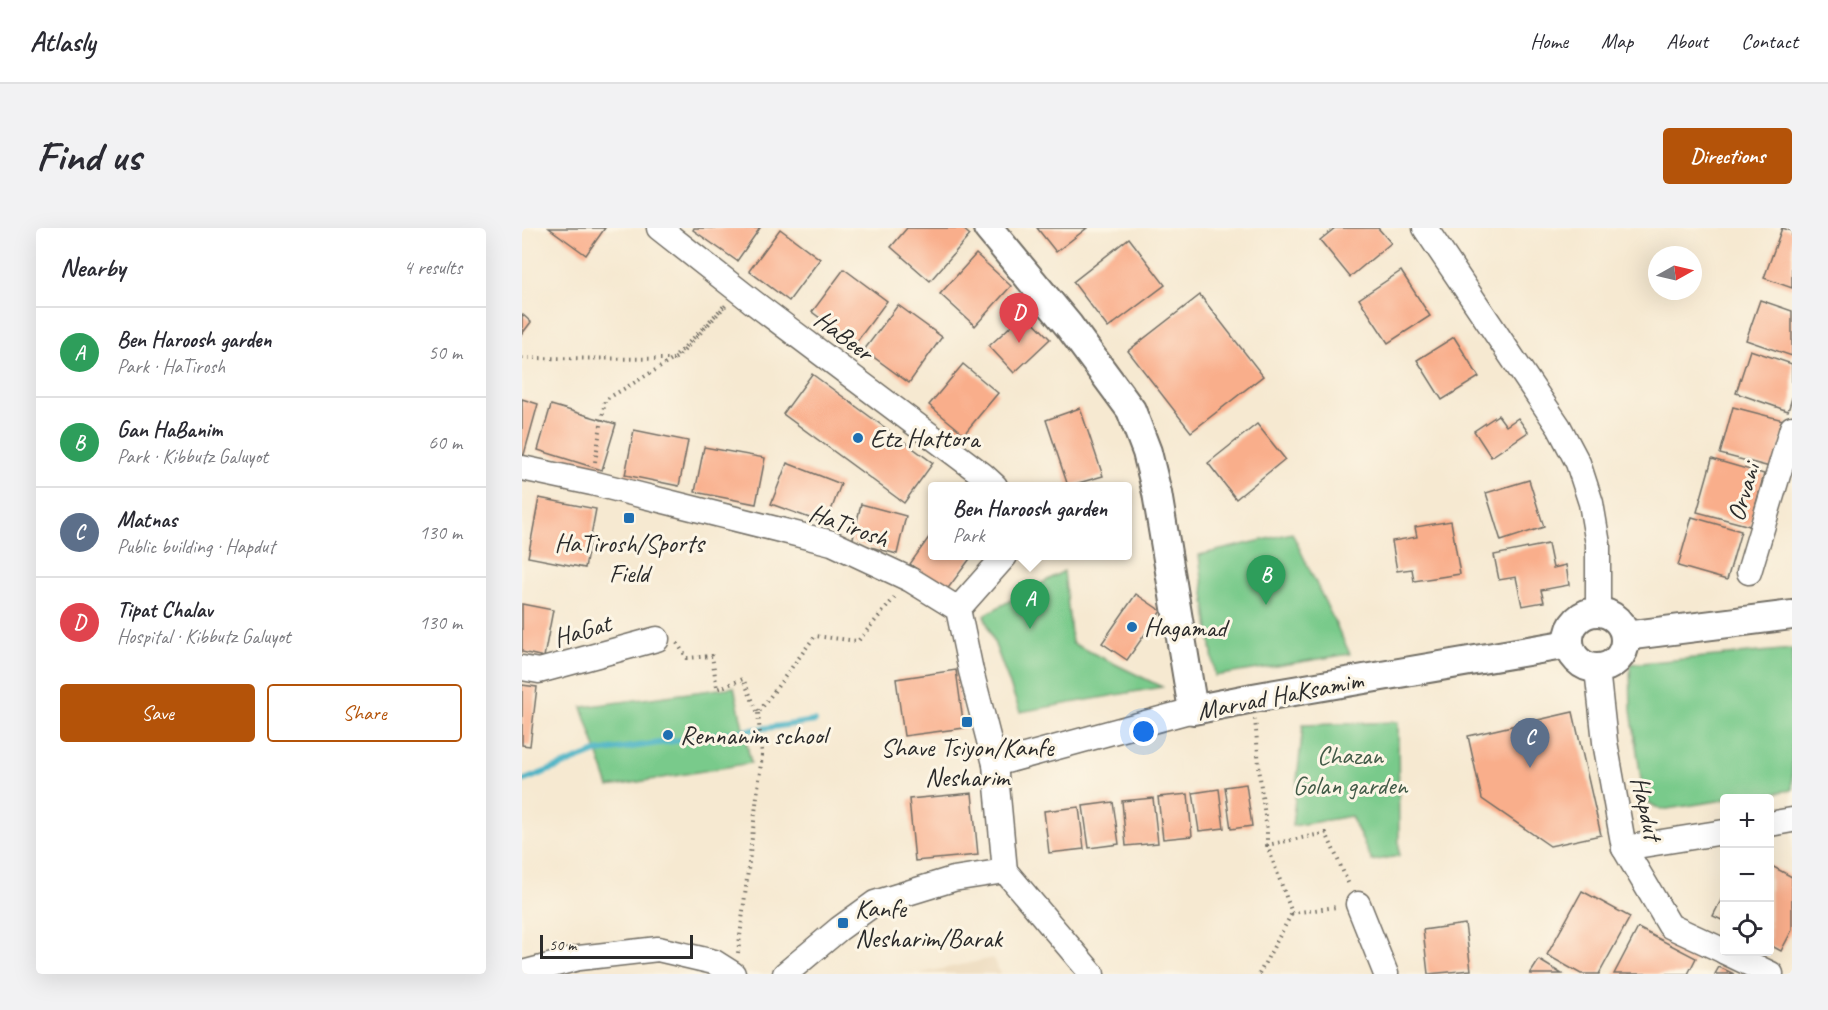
<!DOCTYPE html>
<html lang="en">
<head>
<meta charset="utf-8">
<style>
  body { margin:0; font-family:Caveat,sans-serif; background:#f2f2f3; color:#2b2b33 }
  .controls { position:absolute; right:18px; bottom:18px; display:grid; overflow:hidden; border-radius:6px; box-shadow:0 6px 24px #0002 }
  .controls button { width:54px; height:54px; display:grid; place-items:center; padding:0; border:0; border-bottom:2px solid #e1e1e2; background:#fff; color:#2b2b33; font:30px sans-serif }
  .compass { position:absolute; left:1126px; top:18px; width:54px; height:54px; border-radius:50%; background:#fff; box-shadow:0 6px 24px #0002; rotate:82deg }
  .scale { position:absolute; left:18px; bottom:15px; width:153px; box-sizing:border-box; padding-left:6px; border:3px solid #2b2b2b; border-top:0; font-size:16px; line-height:21px; white-space:nowrap; color:#2b2b2b; -webkit-text-stroke:4px #fcf5e5; paint-order:stroke }
  .you { position:absolute; left:622px; top:504px; width:21px; height:21px; margin:-15px; border:4px solid #fff; border-radius:50%; background:#1a73e8; box-shadow:0 0 0 9px #1a73e833 }
  .badge { display:grid; place-items:center; width:39px; height:39px; border-radius:50%; background:#b45309; color:#fff; font-size:20px; font-weight:700 }
  .pin { position:absolute; translate:-50% -50px; filter:drop-shadow(0 2px 3px #0008) }
  .pin::after { content:''; position:absolute; top:32px; width:21px; height:18px; background:inherit; clip-path:polygon(0 0,100% 0,50% 100%) }
  .popup { position:absolute; left:406px; top:254px; width:204px; height:78px; box-sizing:border-box; display:grid; place-content:center; border-radius:6px; background:#fff; filter:drop-shadow(0 2px 4px #0005); font-size:20px; white-space:nowrap; color:#7c7c81 }
  .popup b { font-size:22px; color:#2b2b33 }
  .popup::after { content:''; position:absolute; left:50%; top:100%; margin-left:-12px; border:12px solid transparent; border-top-color:#fff }
  .list { margin:0; padding:0; list-style:none }
  h2 { display:flex; justify-content:space-between; align-items:center; height:78px; margin:0; padding:0 24px; font-size:26px }
  h2 small { font-size:20px; font-weight:400; color:#7c7c81 }
  .list li { display:grid; grid-template-columns:39px 1fr auto; gap:18px; align-items:center; box-sizing:border-box; height:90px; padding:0 24px; border-top:2px solid #e1e1e2 }
  .list b { display:block; font-size:22px; white-space:nowrap }
  .list p { margin:0; font-size:20px; white-space:nowrap; color:#7c7c81 }
  .list em { font-size:20px; font-style:normal; color:#7c7c81 }
  .actions { display:flex; gap:12px; padding:18px 24px }
  .actions a { flex:1; padding:14px 0; border:2px solid #b45309; border-radius:6px; text-align:center; font-size:21px; color:#b45309 }
  .actions .main { background:#b45309; color:#fff }
  .icon { flex:none; width:33px; height:33px; fill:none; stroke:currentColor; stroke-width:2; stroke-linecap:round; stroke-linejoin:round }
  .map { position:relative; flex:none; width:1270px; height:746px; overflow:hidden; border-radius:6px }
  header { display:flex; align-items:center; gap:36px; box-sizing:border-box; height:84px; padding:0 30px; background:#fff; border-bottom:2px solid #e1e1e2 }
  header strong { font-size:28px }
  nav { display:flex; gap:33px; margin-inline-start:auto; font-size:21px }
  .intro { display:flex; align-items:center; justify-content:space-between; box-sizing:border-box; height:144px; padding:0 36px }
  h1 { margin:0; font-size:42px }
  .button { padding:15px 27px; border-radius:6px; background:#b45309; color:#fff; font-size:21px; font-weight:700 }
  main { display:flex; gap:36px; padding:0 36px }
  aside { flex:1; background:#fff; border-radius:6px; box-shadow:0 6px 24px #0002 }
  .map>svg:first-child { display:block }
  .built { fill:#ebd8ba }
  .green { fill:#79ca8b; stroke:#527a5b; stroke-width:1.5 }
  .lines { fill:none; stroke-linecap:round; stroke-linejoin:round }
  .stream { stroke:#47b2c5; stroke-width:6 }
  .building { fill:#f9ae8b }
  .minor-casing { stroke:#726e65; stroke-width:27 }
  .tertiary-casing { stroke:#726e65; stroke-width:32 }
  .path { stroke:#726e65; stroke-width:4; stroke-dasharray:1.5 4.5; stroke-linecap:butt }
  .minor { stroke:#fff; stroke-width:24 }
  .tertiary { stroke:#fff; stroke-width:28 }
  .poi-dot { fill:#1f6fb2; stroke:#fcf5e5; stroke-width:2 }
  .labels { text-anchor:middle; stroke-width:6; stroke-linejoin:round; paint-order:stroke }
  .street-label { font-size:26px; fill:#2b2b2b; stroke:#fcf5e5 }
  .poi-label { font-size:26px; fill:#2b2b2b; stroke:#fcf5e5; text-anchor:start }
  .park-label { font-size:26px; fill:#425b48; stroke:#fcf5e5 }
</style>
</head>
<body>
<header>
<strong>Atlasly</strong>
<nav><a>Home</a><a>Map</a><a>About</a><a>Contact</a></nav>
</header>
<div class="intro"><h1>Find us</h1><a class="button">Directions</a></div>
<main>
<aside>
<h2>Nearby<small>4 results</small></h2>
<ul class="list">
<li><span class="badge" style="background:#2e9e5b">A</span><div><b>Ben Haroosh garden</b><p>Park · HaTirosh</p></div><em>50 m</em></li>
<li><span class="badge" style="background:#2e9e5b">B</span><div><b>Gan HaBanim</b><p>Park · Kibbutz Galuyot</p></div><em>60 m</em></li>
<li><span class="badge" style="background:#5c6f8a">C</span><div><b>Matnas</b><p>Public building · Hapdut</p></div><em>130 m</em></li>
<li><span class="badge" style="background:#e0444e">D</span><div><b>Tipat Chalav</b><p>Hospital · Kibbutz Galuyot</p></div><em>130 m</em></li>
</ul>
<div class="actions"><a class="main">Save</a><a>Share</a></div>
</aside>
<div class="map">
<svg width="1270" height="746" viewBox="0 0 1270 746">
  <rect width="100%" height="100%" fill="#fcf5e5"/>
  <filter id="ink" filterUnits="userSpaceOnUse"><feTurbulence type="fractalNoise" baseFrequency=".0167" numOctaves="2"/><feDisplacementMap in="SourceGraphic" scale="12" xChannelSelector="R" yChannelSelector="G"/><feConvolveMatrix kernelMatrix="1 2 1 2 8 2 1 2 1" color-interpolation-filters="sRGB"/></filter>
  <filter id="wash" filterUnits="userSpaceOnUse"><feTurbulence type="fractalNoise" baseFrequency=".008" numOctaves="4" result="noise"/><feDisplacementMap in="SourceGraphic" scale="24" xChannelSelector="R" yChannelSelector="G"/><feGaussianBlur stdDeviation="1.35" result="paint"/><feColorMatrix in="noise" values="0 0 0 0 0 0 0 0 0 0 0 0 0 0 0 0 0 1.4 0 .05"/><feComposite in="paint" operator="in"/></filter>
  <g filter="url(#wash)">
    <rect width="100%" height="100%" fill="#f6e9d1"/>
    <polygon class="built" points="471,730 478,746 396,746"/>
    <g class="green">
      <polygon points="770,305 828,426 693,448 677,327"/>
      <polygon points="542,343 550,415 640,459 498,484 462,387"/>
      <polygon points="1270,421 1270,562 1214,570 1202,570 1202,572 1139,582 1122,572 1109,482 1108,436"/>
      <polygon points="212,459 229,535 87,559 60,479"/>
      <polygon points="876,494 877,628 850,633 829,588 770,598 781,497"/>
    </g>
    <g class="lines">
      <polyline class="stream" points="0,553 74,524 293,493"/>
    </g>
    <g id="blocks">
      <g class="building">
        <polygon points="27,0 83,0 64,27"/>
        <polygon points="172,0 238,0 215,33 171,2"/>
        <polygon points="385,0 440,0 448,7 408,53 369,19"/>
        <polygon points="515,0 565,0 534,24"/>
        <polygon points="813,0 856,0 869,15 828,49 798,12"/>
        <polygon points="1260,0 1270,3 1270,60 1242,50"/>
        <polygon points="258,1 298,31 267,73 227,43"/>
        <polygon points="607,10 643,57 586,100 551,54"/>
        <polygon points="454,26 489,58 453,98 418,66"/>
        <polygon points="322,41 365,73 333,116 290,84"/>
        <polygon points="879,43 908,88 866,115 837,71"/>
        <polygon points="678,67 741,148 669,204 606,123"/>
        <polygon points="1238,72 1270,83 1270,128 1224,112"/>
        <polygon points="376,77 420,109 387,155 342,122"/>
        <polygon points="503,85 528,111 492,145 467,118"/>
        <polygon points="0,86 9,94 0,106"/>
        <polygon points="932,109 957,149 920,172 895,132"/>
        <polygon points="1228,122 1270,136 1270,170 1266,183 1214,165"/>
        <polygon points="441,136 476,165 442,206 407,177"/>
        <polygon points="290,146 411,235 382,275 261,186"/>
        <polygon points="0,171 16,176 1,230 0,230"/>
        <polygon points="29,177 94,196 80,242 16,222"/>
        <polygon points="1211,179 1265,193 1252,240 1198,226"/>
        <polygon points="558,180 581,248 546,258 524,192"/>
        <polygon points="976,187 984,198 996,190 1006,204 969,229 952,203"/>
        <polygon points="735,196 763,231 714,271 686,235"/>
        <polygon points="112,202 166,213 157,258 103,247"/>
        <polygon points="182,219 243,230 234,276 173,264"/>
        <polygon points="1190,231 1242,246 1228,298 1175,284"/>
        <polygon points="265,235 319,256 304,296 249,276"/>
        <polygon points="1007,252 1022,299 979,313 964,265"/>
        <polygon points="17,270 74,281 63,340 6,329"/>
        <polygon points="339,276 384,288 375,326 330,314"/>
        <polygon points="1170,289 1219,303 1205,352 1156,338"/>
        <polygon points="929,293 938,346 892,353 890,341 875,343 870,313 895,309 893,299"/>
        <polygon points="410,305 410,328 450,328 424,363 388,336"/>
        <polygon points="1026,316 1031,340 1044,337 1047,357 1019,362 1022,374 1000,378 994,349 977,352 972,327"/>
        <polygon points="614,366 639,383 605,432 580,415"/>
        <polygon points="0,376 31,382 22,429 0,424"/>
        <polygon points="434,442 442,500 382,508 374,451"/>
        <polygon points="0,457 15,459 8,518 0,517"/>
        <polygon points="1051,484 1079,607 1028,618 960,571 946,508"/>
        <polygon points="724,556 730,598 709,601 703,559"/>
        <polygon points="697,561 702,600 677,603 671,565"/>
        <polygon points="450,565 456,627 393,633 387,571"/>
        <polygon points="666,566 670,608 641,611 636,569"/>
        <polygon points="631,570 636,615 604,618 600,573"/>
        <polygon points="591,574 597,616 567,620 561,578"/>
        <polygon points="557,579 562,621 527,625 522,583"/>
        <polygon points="1248,637 1270,649 1270,702 1259,723 1248,717"/>
        <polygon points="1060,663 1108,689 1077,746 1059,746 1025,727"/>
        <polygon points="1202,666 1202,693 1191,688"/>
        <polygon points="943,696 949,742 906,746 901,702"/>
        <polygon points="1116,700 1174,730 1166,746 1092,746"/>
        <polygon points="1017,732 1040,746 1008,746"/>
        <polygon points="1197,739 1212,746 1193,746"/>
      </g>
    </g>
  </g>
  <g filter="url(#ink)">
    <use href="#blocks" fill-opacity="0" stroke="#726e65" stroke-width="1.5"/>
    <g class="lines">
      <defs>
        <g id="minor">
          <polyline points="137,0 231,74 461,247 473,258"/>
          <polyline points="903,0 1037,199 1056,235 1069,275 1076,316 1076,383"/>
          <polyline points="0,240 70,255 310,315 389,352 436,381 449,443 473,536 483,643"/>
          <polyline points="1227,344 1270,200"/>
          <polyline points="436,381 483,328"/>
          <polyline points="0,440 17,443 135,411"/>
          <polyline points="1075,441 1083,514 1102,620 1148,698 1202,723"/>
          <polyline points="473,536 671,482"/>
          <polyline points="1248,596 1270,592"/>
          <polyline points="1102,620 1202,604"/>
          <polyline points="483,643 570,746"/>
          <polyline points="836,676 864,746"/>
          <polyline points="1203,724 1249,746"/>
          <polyline points="0,745 57,730 136,721 192,734 211,746"/>
          <polyline points="263,746 317,701 353,675 431,651 483,643"/>
        </g>
        <g id="tertiary">
          <polyline points="466,0 547,98 609,182 625,224 635,265 671,482 731,470 1047,416"/>
          <circle cx="1075" cy="412" r="28"/>
          <polyline points="1103,408 1270,387"/>
        </g>
      </defs>
      <use href="#minor" class="minor-casing"/>
      <use href="#tertiary" class="tertiary-casing"/>
      <g class="path">
        <polyline points="0,130 151,131 202,78"/>
        <polyline points="73,234 83,172 157,128 204,77"/>
        <polyline points="155,415 165,430 190,428 195,461 221,451 236,485 293,408 336,413 374,368"/>
        <polyline points="733,491 739,560 745,602 745,617 804,605 828,659"/>
        <polyline points="745,617 770,685 815,679"/>
        <polyline points="216,725 240,527 236,485"/>
        <polyline points="737,746 770,685"/>
      </g>
      <use href="#minor" class="minor"/>
      <use href="#tertiary" class="tertiary"/>
    </g>
  </g>
  <g class="poi-dot">
    <circle cx="336" cy="210" r="6"/>
    <rect x="101" y="284" width="12" height="12" rx="3"/>
    <circle cx="610" cy="399" r="6"/>
    <rect x="439" y="488" width="12" height="12" rx="3"/>
    <circle cx="146" cy="507" r="6"/>
    <rect x="315" y="689" width="12" height="12" rx="3"/>
  </g>
  <g class="labels">
    <g class="street-label">
      <text transform="translate(322 107) rotate(37)" y="9">HaBeer</text>
      <text transform="translate(1221 264) rotate(-73)" y="9">Orvani</text>
      <text transform="translate(327 297) rotate(20)" y="9">HaTirosh</text>
      <text transform="translate(60 402) rotate(-16)" y="9">HaGat</text>
      <text transform="translate(758 467) rotate(-11)" y="9">Marvad HaKsamim</text>
      <text transform="translate(1125 580) rotate(77)" y="9">Hapdut</text>
    </g>
    <g class="poi-label">
      <text x="348" y="219">Etz Hattora</text>
      <text x="107" y="324" text-anchor="middle">HaTirosh/Sports<tspan x="107" dy="30">Field</tspan></text>
      <text x="622" y="408">Hagamad</text>
      <text x="158" y="516">Rennanim school</text>
      <text x="445" y="528" text-anchor="middle">Shave Tsiyon/Kanfe<tspan x="445" dy="30">Nesharim</tspan></text>
      <text x="333" y="689">Kanfe<tspan x="333" dy="30">Nesharim/Barak</tspan></text>
    </g>
    <g class="park-label">
      <text x="828" y="536">Chazan<tspan x="828" dy="30">Golan garden</tspan></text>
    </g>
  </g>
</svg>
<div class="controls">
<button>+</button>
<button>−</button>
<button><svg class="icon" aria-label="locate" viewBox="0 0 24 24"><circle cx="12" cy="12" r="6"/><path d="M12 2v4M12 18v4M2 12h4M18 12h4"/></svg></button>
</div>
<svg class="compass" viewBox="-18 -18 36 36"><path d="M0-13l5 13h-10z" fill="#e53935"/><path d="M0 13l5-13h-10z" fill="#7c7c81"/></svg>
<div class="scale">50 m</div>
<div class="you"></div>
<div class="pin badge" style="left:508px;top:401px;background:#2e9e5b">A</div>
<div class="popup"><b>Ben Haroosh garden</b>Park</div>
<div class="pin badge" style="left:744px;top:377px;background:#2e9e5b">B</div>
<div class="pin badge" style="left:1008px;top:540px;background:#5c6f8a">C</div>
<div class="pin badge" style="left:497px;top:115px;background:#e0444e">D</div>
</div>
</main>
</body>
</html>
